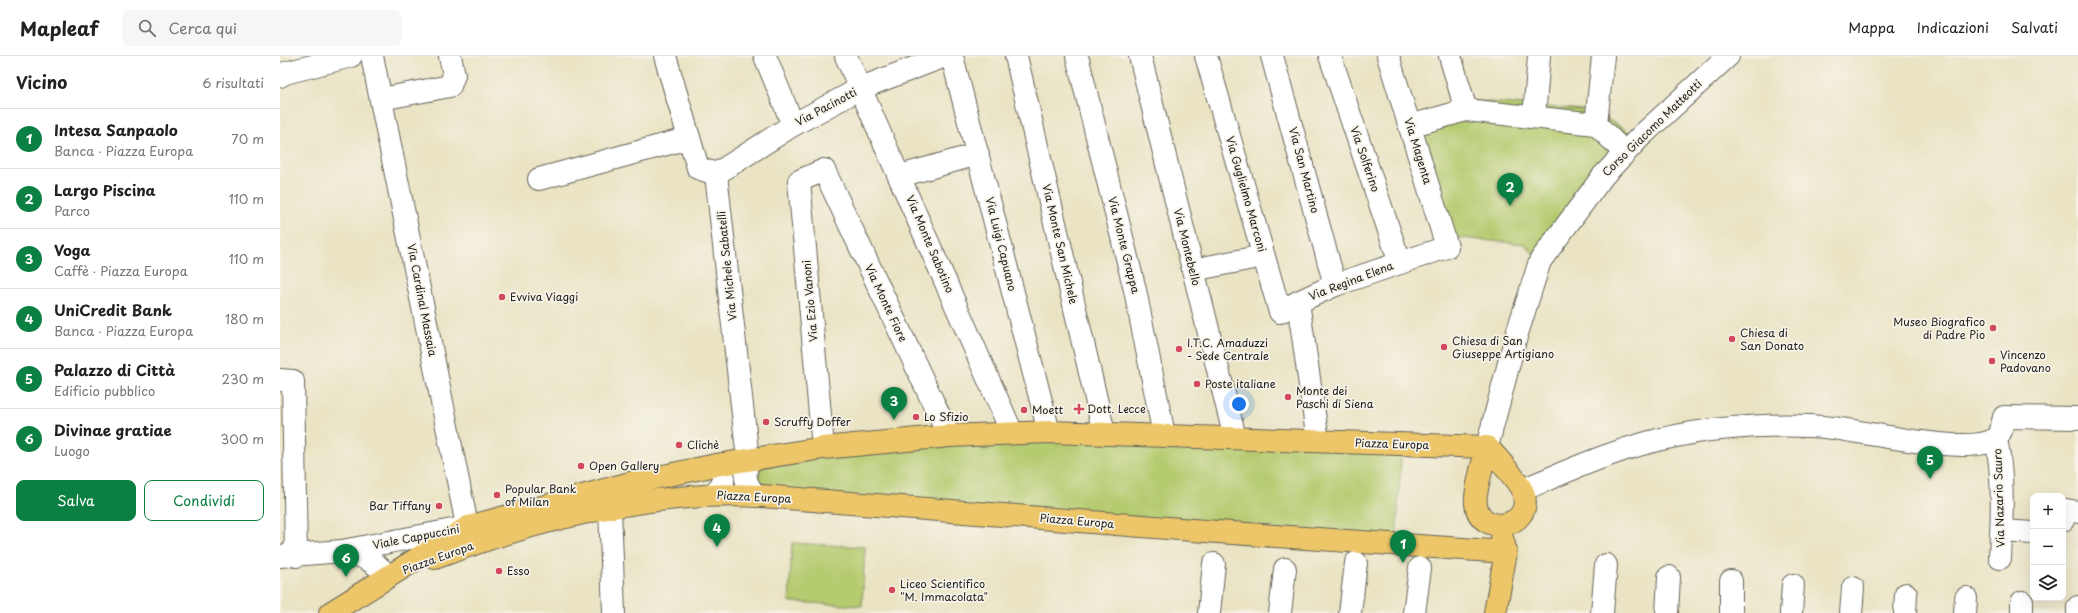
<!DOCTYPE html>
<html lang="it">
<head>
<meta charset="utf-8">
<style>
  body { margin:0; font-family:"Playpen Sans",sans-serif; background:#f6f6f6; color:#222 }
  .controls { position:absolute; right:12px; bottom:12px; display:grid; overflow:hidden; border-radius:8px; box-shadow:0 4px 16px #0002 }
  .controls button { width:36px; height:36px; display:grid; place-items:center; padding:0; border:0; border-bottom:1px solid #e0e0e0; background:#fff; color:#222; font:20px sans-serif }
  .you { position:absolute; left:959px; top:348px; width:14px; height:14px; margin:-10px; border:3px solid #fff; border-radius:50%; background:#1a73e8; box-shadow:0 0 0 6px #1a73e833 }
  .badge { display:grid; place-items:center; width:26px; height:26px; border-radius:50%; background:#0b8043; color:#fff; font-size:13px; font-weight:700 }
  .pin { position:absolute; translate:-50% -33px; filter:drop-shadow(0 1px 2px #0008) }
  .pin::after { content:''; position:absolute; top:21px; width:14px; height:12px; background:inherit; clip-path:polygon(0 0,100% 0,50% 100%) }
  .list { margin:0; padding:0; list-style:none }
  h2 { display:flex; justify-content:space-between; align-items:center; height:52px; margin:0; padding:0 16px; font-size:17px }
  h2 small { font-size:13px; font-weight:400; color:#767676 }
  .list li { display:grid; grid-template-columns:26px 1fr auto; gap:12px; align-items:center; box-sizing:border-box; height:60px; padding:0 16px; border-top:1px solid #e0e0e0 }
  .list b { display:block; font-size:15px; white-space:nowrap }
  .list p { margin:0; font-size:13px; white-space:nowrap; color:#767676 }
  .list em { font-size:13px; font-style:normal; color:#767676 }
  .actions { display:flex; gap:8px; padding:12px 16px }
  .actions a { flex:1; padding:9px 0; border:1px solid #0b8043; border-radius:8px; text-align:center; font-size:14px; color:#0b8043 }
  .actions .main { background:#0b8043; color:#fff }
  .icon { flex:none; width:22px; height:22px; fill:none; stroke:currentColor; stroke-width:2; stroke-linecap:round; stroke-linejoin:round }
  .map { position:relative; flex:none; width:1798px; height:557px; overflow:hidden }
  header { display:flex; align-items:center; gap:24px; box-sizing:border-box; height:56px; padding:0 20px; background:#fff; border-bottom:1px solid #e0e0e0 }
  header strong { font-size:19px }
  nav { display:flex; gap:22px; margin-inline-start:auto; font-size:14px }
  .search { width:280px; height:36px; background:#f6f6f6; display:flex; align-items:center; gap:10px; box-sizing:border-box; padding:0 14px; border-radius:8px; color:#767676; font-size:15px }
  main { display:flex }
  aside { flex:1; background:#fff }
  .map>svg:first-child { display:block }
  .green { fill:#b5cb6f; stroke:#687446 }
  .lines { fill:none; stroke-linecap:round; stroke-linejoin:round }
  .minor-casing { stroke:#646257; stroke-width:24 }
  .major-casing { stroke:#646257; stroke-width:24 }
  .minor { stroke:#fff; stroke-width:22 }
  .major { stroke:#ecc669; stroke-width:22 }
  .poi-dot { fill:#d1495b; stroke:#f7f3e8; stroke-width:1.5 }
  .labels { text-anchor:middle; stroke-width:3.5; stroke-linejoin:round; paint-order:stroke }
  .street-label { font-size:11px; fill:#1c1c1c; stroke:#f7f3e8 }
  .poi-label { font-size:11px; fill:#1c1c1c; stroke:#f7f3e8; text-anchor:start }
</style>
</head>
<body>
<header>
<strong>Mapleaf</strong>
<div class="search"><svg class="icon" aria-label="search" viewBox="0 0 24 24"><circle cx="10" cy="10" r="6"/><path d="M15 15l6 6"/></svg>Cerca qui</div>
<nav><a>Mappa</a><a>Indicazioni</a><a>Salvati</a></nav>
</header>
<main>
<aside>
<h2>Vicino<small>6 risultati</small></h2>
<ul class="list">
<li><span class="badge">1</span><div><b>Intesa Sanpaolo</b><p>Banca · Piazza Europa</p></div><em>70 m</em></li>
<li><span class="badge">2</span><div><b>Largo Piscina</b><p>Parco</p></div><em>110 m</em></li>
<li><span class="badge">3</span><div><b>Voga</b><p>Caffè · Piazza Europa</p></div><em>110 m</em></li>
<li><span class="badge">4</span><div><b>UniCredit Bank</b><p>Banca · Piazza Europa</p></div><em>180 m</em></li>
<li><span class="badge">5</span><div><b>Palazzo di Città</b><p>Edificio pubblico</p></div><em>230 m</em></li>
<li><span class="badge">6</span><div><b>Divinae gratiae</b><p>Luogo</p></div><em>300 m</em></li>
</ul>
<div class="actions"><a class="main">Salva</a><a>Condividi</a></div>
</aside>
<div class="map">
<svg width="1798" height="557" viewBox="0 0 1798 557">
  <rect width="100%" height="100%" fill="#f7f3e8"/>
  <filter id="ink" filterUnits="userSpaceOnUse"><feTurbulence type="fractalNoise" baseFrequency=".025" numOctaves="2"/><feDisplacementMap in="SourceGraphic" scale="8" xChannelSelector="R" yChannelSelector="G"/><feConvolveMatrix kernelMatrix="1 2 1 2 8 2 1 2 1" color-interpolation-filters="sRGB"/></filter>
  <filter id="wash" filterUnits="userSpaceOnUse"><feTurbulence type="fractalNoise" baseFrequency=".012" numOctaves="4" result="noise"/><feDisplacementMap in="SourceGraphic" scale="16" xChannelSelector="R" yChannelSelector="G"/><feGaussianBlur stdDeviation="0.9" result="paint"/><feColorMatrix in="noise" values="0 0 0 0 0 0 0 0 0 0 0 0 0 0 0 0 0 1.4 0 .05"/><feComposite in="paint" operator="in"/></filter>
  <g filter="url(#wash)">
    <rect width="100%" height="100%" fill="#eae4c5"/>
    <g class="green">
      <polygon points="1186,44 1314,55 1359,82 1260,205 1245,188 1169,181 1137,60"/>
      <polygon points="669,380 1122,388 1116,488 476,440 482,401"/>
      <polygon points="512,487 585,491 582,550 509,546"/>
    </g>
  </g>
  <g filter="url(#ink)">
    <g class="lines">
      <defs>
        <g id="minor">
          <polyline points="92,0 191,489"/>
          <path d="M385 0 418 112 436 118 468 403C464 421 464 426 476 440"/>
          <polyline points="485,0 513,69"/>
          <polyline points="566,0 732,377"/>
          <polyline points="672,0 769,376"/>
          <polyline points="736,0 824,377"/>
          <polyline points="797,0 855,234 884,379"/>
          <polyline points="860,0 955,382"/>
          <polyline points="926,0 1000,256 1018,246"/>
          <polyline points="992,0 1055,229"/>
          <polyline points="1050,0 1120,207"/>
          <polyline points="1170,0 1186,54"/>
          <polyline points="0,20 5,17 71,0"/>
          <polyline points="101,43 170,30 174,19 170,0"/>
          <polyline points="1254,61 1259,0"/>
          <polyline points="1316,68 1323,0"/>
          <polyline points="1130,70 1186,54 1316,68 1345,97"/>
          <polyline points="436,118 513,69 581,32 665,0"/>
          <polyline points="620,120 698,98"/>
          <polyline points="259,123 409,82"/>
          <polyline points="913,214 983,200"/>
          <polyline points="0,324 13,325 16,500"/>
          <path d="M1716 383C1724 419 1722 464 1720 502"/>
          <polyline points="1038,385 1018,246 1055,229 1167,191 1108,0"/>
          <polyline points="1207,391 1235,284 1260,205 1323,120 1359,82 1448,0"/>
          <polyline points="543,392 519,125 544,114 669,380"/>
          <path d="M1242 434C1292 413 1343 390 1396 380 1442 370 1507 367 1553 372 1587 376 1689 400 1715 383 1722 379 1722 368 1724 361L1798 362"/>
          <polyline points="432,439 443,428 443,417 436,409"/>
          <polyline points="1783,464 1786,454 1798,456"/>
          <polyline points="1722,475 1753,477"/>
          <path d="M65 496C85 500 94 506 109 520"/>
          <polyline points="0,500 62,495 188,471"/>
          <polyline points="334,557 330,452 335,439 338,436"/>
          <polyline points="929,557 934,508"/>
          <polyline points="1000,557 1005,513"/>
          <polyline points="1070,557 1076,507"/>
          <polyline points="1134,557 1140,512"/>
          <polyline points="1322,557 1326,509"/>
          <polyline points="1387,557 1389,521"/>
          <polyline points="1451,557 1451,525"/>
          <polyline points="1511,557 1513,529"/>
          <polyline points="1571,557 1573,532"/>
          <polyline points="1625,557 1626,538"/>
          <polyline points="1685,557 1686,542"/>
          <polyline points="1742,557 1742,546"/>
          <polyline points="1798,557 1798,551"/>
        </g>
        <g id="major">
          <path d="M155 502C258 463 371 434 482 440L938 476 1226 496"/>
          <path d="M50 557 188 471 350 427 436 409 543 392 669 380 769 376 1207 391C1215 399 1242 429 1244 439 1252 472 1200 481 1196 448 1194 439 1204 403 1207 391"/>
          <polyline points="1215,557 1226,496 1222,482"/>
        </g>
      </defs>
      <use href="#minor" class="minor-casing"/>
      <use href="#major" class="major-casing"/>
      <use href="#minor" class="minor"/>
      <use href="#major" class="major"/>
    </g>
  </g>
  <g class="poi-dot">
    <circle cx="222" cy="241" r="4"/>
    <circle cx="1713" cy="272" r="4"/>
    <circle cx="1452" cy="283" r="4"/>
    <circle cx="1164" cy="291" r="4"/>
    <circle cx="899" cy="293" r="4"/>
    <circle cx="1712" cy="305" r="4"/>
    <circle cx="917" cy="328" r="4"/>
    <circle cx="1008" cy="341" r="4"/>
    <path d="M797 347h4v4h4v4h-4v4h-4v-4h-4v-4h4z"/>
    <circle cx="744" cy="354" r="4"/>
    <circle cx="636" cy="361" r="4"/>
    <circle cx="486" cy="366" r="4"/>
    <circle cx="399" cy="389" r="4"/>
    <circle cx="301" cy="410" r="4"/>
    <circle cx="217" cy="439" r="4"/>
    <circle cx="159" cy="450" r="4"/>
    <circle cx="219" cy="515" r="4"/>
    <circle cx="612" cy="534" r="4"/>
  </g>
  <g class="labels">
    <g class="street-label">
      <text transform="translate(546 51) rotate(-28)" y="4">Via Pacinotti</text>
      <text transform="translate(1372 72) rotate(-44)" y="4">Corso Giacomo Matteotti</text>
      <text transform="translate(1138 95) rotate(73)" y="4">Via Magenta</text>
      <text transform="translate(1085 103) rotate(71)" y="4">Via Solferino</text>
      <text transform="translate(1024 114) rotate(75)" y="4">Via San Martino</text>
      <text transform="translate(966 138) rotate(74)" y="4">Via Guglielmo Marconi</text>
      <text transform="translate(650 188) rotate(67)" y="4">Via Monte Sabotino</text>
      <text transform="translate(721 188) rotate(76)" y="4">Via Luigi Capuano</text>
      <text transform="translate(780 188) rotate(77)" y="4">Via Monte San Michele</text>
      <text transform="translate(844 189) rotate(76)" y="4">Via Monte Grappa</text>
      <text transform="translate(907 191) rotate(76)" y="4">Via Montebello</text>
      <text transform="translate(447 210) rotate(-96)" y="4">Via Michele Sabatelli</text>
      <text transform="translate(1071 225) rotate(-21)" y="4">Via Regina Elena</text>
      <text transform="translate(142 244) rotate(79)" y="4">Via Cardinal Massaia</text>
      <text transform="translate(530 245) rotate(-95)" y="4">Via Ezio Vanoni</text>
      <text transform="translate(606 247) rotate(65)" y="4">Via Monte Fiore</text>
      <text transform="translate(1112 388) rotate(2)" y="4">Piazza Europa</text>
      <text transform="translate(474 441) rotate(3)" y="4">Piazza Europa</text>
      <text transform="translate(1719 442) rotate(-92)" y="4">Via Nazario Sauro</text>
      <text transform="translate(797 465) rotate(5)" y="4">Piazza Europa</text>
      <text transform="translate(136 481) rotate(-11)" y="4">Viale Cappuccini</text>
      <text transform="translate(158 502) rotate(-20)" y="4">Piazza Europa</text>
    </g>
    <g class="poi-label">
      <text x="230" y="245">Evviva Viaggi</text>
      <text x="1705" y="270" text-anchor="end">Museo Biografico<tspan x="1705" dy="13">di Padre Pio</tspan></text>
      <text x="1460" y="281">Chiesa di<tspan x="1460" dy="13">San Donato</tspan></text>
      <text x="1172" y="289">Chiesa di San<tspan x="1172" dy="13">Giuseppe Artigiano</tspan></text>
      <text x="907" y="291">I.T.C. Amaduzzi<tspan x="907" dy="13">- Sede Centrale</tspan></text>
      <text x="1720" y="303">Vincenzo<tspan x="1720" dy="13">Padovano</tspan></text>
      <text x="925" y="332">Poste italiane</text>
      <text x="1016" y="339">Monte dei<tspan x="1016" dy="13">Paschi di Siena</tspan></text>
      <text x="807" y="357">Dott. Lecce</text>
      <text x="752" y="358">Moett</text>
      <text x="644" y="365">Lo Sfizio</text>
      <text x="494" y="370">Scruffy Doffer</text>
      <text x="407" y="393">Clichè</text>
      <text x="309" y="414">Open Gallery</text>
      <text x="225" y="437">Popular Bank<tspan x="225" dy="13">of Milan</tspan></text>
      <text x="151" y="454" text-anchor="end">Bar Tiffany</text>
      <text x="227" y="519">Esso</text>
      <text x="620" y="532">Liceo Scientifico<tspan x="620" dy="13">"M. Immacolata"</tspan></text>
    </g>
  </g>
</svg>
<div class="controls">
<button>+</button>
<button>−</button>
<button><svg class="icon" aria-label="layers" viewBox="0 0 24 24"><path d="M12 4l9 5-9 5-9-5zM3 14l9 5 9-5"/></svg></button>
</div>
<div class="you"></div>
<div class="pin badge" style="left:1123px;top:507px">1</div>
<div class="pin badge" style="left:1230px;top:150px">2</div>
<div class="pin badge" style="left:614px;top:364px">3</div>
<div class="pin badge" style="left:437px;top:491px">4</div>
<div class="pin badge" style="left:1650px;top:423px">5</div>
<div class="pin badge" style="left:66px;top:521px">6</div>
</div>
</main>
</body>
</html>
